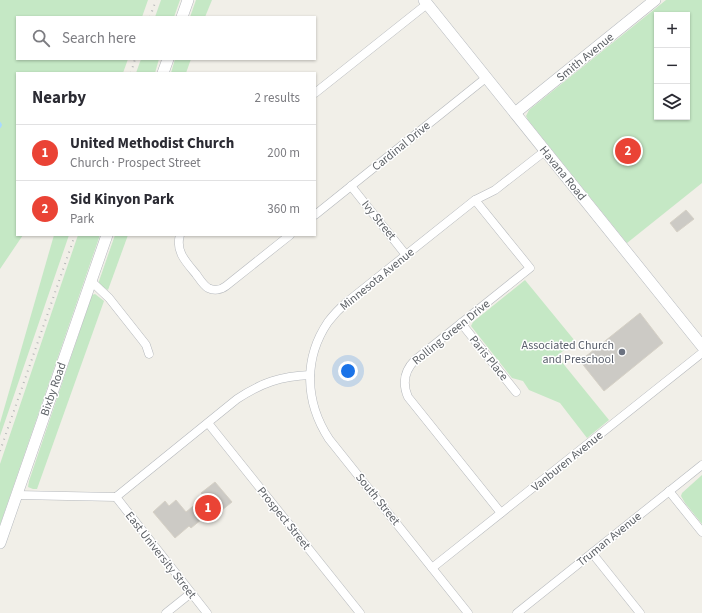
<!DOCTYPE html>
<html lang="en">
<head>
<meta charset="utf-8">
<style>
  body { margin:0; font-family:"Source Sans 3",sans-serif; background:#f7f7f7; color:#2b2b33 }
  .controls { position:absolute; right:12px; top:12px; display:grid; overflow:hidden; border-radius:0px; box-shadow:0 1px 3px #0004 }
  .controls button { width:36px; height:36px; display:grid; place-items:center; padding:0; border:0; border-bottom:1px solid #e1e1e2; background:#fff; color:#2b2b33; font:20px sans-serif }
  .you { position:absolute; left:348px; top:371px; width:14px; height:14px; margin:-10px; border:3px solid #fff; border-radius:50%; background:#1a73e8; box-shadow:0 0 0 6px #1a73e833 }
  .badge { display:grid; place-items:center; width:26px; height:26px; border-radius:50%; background:#ea4335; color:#fff; font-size:13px; font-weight:700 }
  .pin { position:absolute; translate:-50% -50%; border:2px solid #fff; box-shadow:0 1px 4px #0006 }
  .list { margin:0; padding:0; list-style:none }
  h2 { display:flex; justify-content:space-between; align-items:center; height:52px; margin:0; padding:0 16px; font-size:17px }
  h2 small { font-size:13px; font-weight:400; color:#7c7c81 }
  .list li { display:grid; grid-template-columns:26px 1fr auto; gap:12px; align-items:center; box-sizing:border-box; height:56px; padding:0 16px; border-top:1px solid #e1e1e2 }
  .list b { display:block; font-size:15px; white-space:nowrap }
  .list p { margin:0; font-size:13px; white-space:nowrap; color:#7c7c81 }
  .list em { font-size:13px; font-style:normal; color:#7c7c81 }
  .icon { flex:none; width:22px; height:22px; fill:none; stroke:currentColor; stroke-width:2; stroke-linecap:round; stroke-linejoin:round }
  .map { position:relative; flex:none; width:702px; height:613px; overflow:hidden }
  .search { position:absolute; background:#fff; box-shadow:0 1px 3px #0004; left:16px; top:16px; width:300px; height:44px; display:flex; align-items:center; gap:10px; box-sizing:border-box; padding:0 14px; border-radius:0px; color:#7c7c81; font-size:15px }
  .panel { position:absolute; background:#fff; box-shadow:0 1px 3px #0004; left:16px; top:72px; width:300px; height:164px; border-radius:0px }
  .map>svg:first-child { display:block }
  .green { fill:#c5e8c5; fill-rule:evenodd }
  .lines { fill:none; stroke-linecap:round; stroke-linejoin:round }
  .stream { stroke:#aadaff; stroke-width:2 }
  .building { fill:#cccac5; stroke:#d6d1c6 }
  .street-casing { stroke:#b5b8bc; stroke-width:9 }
  .secondary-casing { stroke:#b6babf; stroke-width:12 }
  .street { stroke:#fff; stroke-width:8 }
  .secondary { stroke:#fff; stroke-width:11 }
  .rail { stroke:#b6b7b8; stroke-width:2; stroke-dasharray:1 5; stroke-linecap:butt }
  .worship-dot { fill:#6b7280; stroke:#fff; stroke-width:1.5 }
  .labels { text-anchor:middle; stroke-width:3; stroke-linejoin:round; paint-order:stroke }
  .street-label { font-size:12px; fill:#5f6368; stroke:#fff }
  .worship-label { font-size:12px; fill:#5b616d; stroke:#fff; text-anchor:end }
</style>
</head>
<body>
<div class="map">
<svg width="702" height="613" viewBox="0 0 702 613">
  <rect width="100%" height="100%" fill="#f1efe8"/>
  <g class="green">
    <polygon points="0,0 148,0 142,17 17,17 17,59 128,59 123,73 17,73 17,235 23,235 0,269"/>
    <polygon points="161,0 180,0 174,17 155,17"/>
    <polygon points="196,0 212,0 205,17 190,17"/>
    <path d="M666 0H702V183L627 243 528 120 526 116 529 110ZM657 15H687V117H657Z"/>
    <polygon points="141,59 159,59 155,73 136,73"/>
    <polygon points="175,59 191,59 186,73 171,73"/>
    <polygon points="54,235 69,235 0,436 0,423"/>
    <polygon points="78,235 100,235 0,525 0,464"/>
    <polygon points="115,235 128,235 108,290 98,284"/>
    <polygon points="525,280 575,341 557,356 609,420 587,438 560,403 529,390 523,381 512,378 471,326 473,322"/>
    <polygon points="95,294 104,301 37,489 33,489 28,487 29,481 92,295"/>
    <polygon points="702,475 702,524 685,503 681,496 682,493"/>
  </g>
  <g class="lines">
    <polyline class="stream" points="0,123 1,125 0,127"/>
  </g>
  <g class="building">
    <polygon points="686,210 694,219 677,232 670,223"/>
    <polygon points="640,313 663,343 604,391 580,361"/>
    <polygon points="215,482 232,502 217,514 213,510 191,528 189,526 175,538 153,512 165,501 169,506 176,500 186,512 204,497 201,493"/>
  </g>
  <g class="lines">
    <defs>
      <g id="street">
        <polyline points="315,93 427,4"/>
        <polyline points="351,186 406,255"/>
        <path d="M475 200 530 268 415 360C404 371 402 383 408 397L501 513"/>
        <polyline points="315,215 487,77"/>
        <path d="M180 235C175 251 186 262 196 274 199 278 203 285 208 288 214 291 221 290 226 286L290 235"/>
        <polyline points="91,281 109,298 143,341 146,345 149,354"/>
        <polyline points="461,323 516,392"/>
        <polyline points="208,423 360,613"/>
        <polyline points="669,491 702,532"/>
        <polyline points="17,495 116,497"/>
        <path d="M116 497 237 399C261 383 281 376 310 375"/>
        <polyline points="116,497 207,613"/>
        <polyline points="592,553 640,613"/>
        <polyline points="432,568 702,353"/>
        <polyline points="166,613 191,593"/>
        <path d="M468 613 329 439C305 402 303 359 328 322 334 314 340 308 347 302L475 200 495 190 545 151"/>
        <polyline points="517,613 702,465"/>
      </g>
      <g id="secondary">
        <polyline points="424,0 702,346"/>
        <polyline points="182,17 188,0"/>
        <polyline points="163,73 168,59"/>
        <polyline points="515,113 655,0"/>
        <polyline points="0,543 107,235"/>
      </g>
    </defs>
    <use href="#street" class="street-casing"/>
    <use href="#secondary" class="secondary-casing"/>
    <use href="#street" class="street"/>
    <use href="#secondary" class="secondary"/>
    <g class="rail">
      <polyline points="150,17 156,0"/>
      <polyline points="131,73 135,59"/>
      <polyline points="0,451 75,235"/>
    </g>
  </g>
  <circle class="worship-dot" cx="622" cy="352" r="4"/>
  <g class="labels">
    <g class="street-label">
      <text transform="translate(585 57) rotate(-39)" y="4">Smith Avenue</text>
      <text transform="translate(401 146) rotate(-39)" y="4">Cardinal Drive</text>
      <text transform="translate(563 173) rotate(51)" y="4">Havana Road</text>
      <text transform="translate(379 220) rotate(51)" y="4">Ivy Street</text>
      <text transform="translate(377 279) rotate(-39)" y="4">Minnesota Avenue</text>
      <text transform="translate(451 332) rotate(-39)" y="4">Rolling Green Drive</text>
      <text transform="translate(489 358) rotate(51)" y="4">Paris Place</text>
      <text transform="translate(53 389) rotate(-71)" y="4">Bixby Road</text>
      <text transform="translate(567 461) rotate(-39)" y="4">Vanburen Avenue</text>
      <text transform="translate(378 499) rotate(51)" y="4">South Street</text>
      <text transform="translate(284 518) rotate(51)" y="4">Prospect Street</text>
      <text transform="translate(609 539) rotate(-39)" y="4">Truman Avenue</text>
      <text transform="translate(161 555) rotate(52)" y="4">East University Street</text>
    </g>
    <g class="worship-label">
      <text x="614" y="349">Associated Church<tspan x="614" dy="14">and Preschool</tspan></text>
    </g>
  </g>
</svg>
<div class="controls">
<button>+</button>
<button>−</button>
<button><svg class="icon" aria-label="layers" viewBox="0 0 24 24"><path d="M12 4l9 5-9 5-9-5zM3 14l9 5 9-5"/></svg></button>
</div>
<div class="you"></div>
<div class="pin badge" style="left:208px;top:508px">1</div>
<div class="pin badge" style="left:628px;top:151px">2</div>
<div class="search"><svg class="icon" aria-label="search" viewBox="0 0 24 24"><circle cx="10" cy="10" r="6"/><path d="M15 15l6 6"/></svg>Search here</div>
<section class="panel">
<h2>Nearby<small>2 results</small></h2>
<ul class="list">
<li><span class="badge">1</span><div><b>United Methodist Church</b><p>Church · Prospect Street</p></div><em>200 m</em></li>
<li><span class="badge">2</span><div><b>Sid Kinyon Park</b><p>Park</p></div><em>360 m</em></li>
</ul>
</section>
</div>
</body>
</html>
